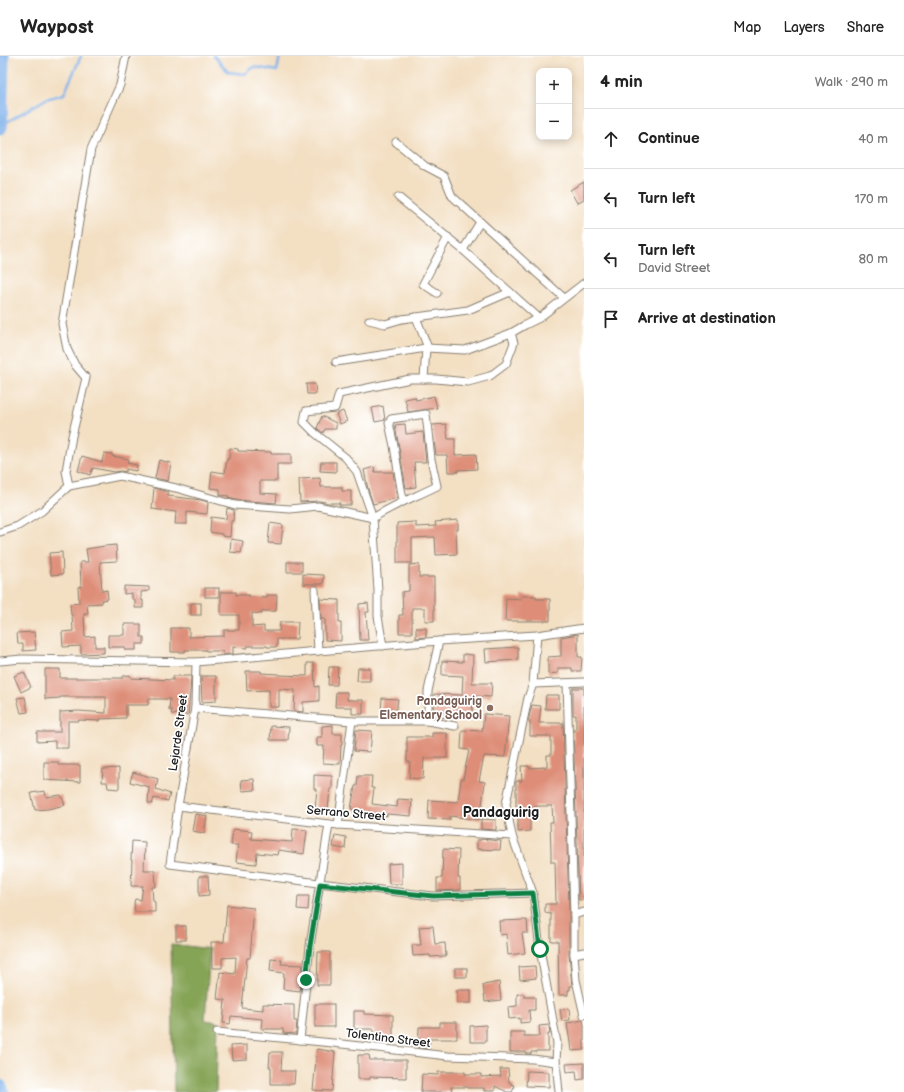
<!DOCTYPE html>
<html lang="en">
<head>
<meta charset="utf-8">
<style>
  body { margin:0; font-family:"Balsamiq Sans",sans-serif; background:#f2f2f2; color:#222 }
  .controls { position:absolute; right:12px; top:12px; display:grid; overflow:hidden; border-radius:8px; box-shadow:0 2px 10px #0003 }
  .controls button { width:36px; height:36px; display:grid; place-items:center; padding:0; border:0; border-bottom:1px solid #e0e0e0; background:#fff; color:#222; font:20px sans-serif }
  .stop { position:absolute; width:12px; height:12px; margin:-9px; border:3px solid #0b8043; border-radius:50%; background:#fff }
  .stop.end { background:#0b8043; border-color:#fff; box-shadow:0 1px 4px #0008 }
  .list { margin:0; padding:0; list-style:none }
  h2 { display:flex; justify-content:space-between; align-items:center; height:52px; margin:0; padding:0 16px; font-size:17px }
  h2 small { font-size:13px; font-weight:400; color:#767676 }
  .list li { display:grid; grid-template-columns:26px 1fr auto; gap:12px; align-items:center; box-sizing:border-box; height:60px; padding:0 16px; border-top:1px solid #e0e0e0 }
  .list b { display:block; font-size:15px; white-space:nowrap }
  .list p { margin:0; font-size:13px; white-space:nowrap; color:#767676 }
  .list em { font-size:13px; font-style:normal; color:#767676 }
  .icon { flex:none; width:22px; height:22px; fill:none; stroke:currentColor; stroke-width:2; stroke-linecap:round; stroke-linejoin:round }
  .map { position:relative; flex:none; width:584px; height:1036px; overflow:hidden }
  header { display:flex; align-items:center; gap:24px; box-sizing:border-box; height:56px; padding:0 20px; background:#fff; border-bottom:1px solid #e0e0e0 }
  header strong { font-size:19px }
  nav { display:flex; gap:22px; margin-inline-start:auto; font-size:14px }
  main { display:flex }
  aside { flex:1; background:#fff }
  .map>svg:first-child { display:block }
  .forest { fill:#86a457; stroke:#51603a }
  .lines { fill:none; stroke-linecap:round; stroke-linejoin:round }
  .stream { stroke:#7eb1eb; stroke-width:2.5 }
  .river { stroke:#7eb1eb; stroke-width:15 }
  .building { fill:#de8e78 }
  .street-casing { stroke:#887e6f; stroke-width:9 }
  .street { stroke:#fff; stroke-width:7 }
  .route { stroke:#0b8043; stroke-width:5 }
  .education-dot { fill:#8d6e63; stroke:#fff; stroke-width:1.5 }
  .labels { text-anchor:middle; stroke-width:3.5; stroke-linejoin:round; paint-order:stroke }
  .education-label { font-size:12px; font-weight:bold; fill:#785e54; stroke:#fff; text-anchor:end }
  .street-label { font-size:12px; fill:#1c1c1c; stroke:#fff }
  .quarter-label { font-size:14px; font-weight:bold; fill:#1c1c1c; stroke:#fff }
</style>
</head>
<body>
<header>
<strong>Waypost</strong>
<nav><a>Map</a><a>Layers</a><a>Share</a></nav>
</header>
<main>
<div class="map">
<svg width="584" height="1036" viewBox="0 0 584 1036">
  <rect width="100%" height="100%" fill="#fff"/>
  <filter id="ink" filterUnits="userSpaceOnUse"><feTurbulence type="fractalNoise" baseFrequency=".025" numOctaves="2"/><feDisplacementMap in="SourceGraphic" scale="8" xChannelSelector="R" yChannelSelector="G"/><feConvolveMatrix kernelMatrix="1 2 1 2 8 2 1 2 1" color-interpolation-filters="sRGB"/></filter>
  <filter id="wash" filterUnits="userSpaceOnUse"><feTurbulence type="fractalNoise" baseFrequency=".012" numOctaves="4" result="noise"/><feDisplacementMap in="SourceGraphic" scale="16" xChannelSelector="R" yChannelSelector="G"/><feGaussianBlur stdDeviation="0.9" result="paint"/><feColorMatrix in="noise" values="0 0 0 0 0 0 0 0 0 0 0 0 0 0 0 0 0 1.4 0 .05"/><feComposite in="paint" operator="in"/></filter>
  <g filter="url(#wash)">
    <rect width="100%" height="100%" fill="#f3dfc2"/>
    <polygon class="forest" points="171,888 210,893 205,964 218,966 216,1036 174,1036"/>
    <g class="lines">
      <g class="stream">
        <polyline points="214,0 228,16 245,18 254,11 277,15 280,0"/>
        <polyline points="0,70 46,43 64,38 81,0"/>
      </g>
      <g class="river">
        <polyline points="0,71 2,0"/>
        <polyline points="0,1031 2,1036"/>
      </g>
    </g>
    <g id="blocks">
      <g class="building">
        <polygon points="584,126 584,143 577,147 570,134"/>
        <polygon points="306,328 315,328 316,338 307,338"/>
        <polygon points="434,340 437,352 408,356 405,343 415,341 416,344"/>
        <polygon points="383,350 385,364 375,366 372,352"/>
        <polygon points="343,355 347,365 340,368 336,358"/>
        <polygon points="322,360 336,367 336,373 325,373 323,377 318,373 317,372"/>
        <polygon points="405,368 406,378 423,376 426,406 414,406 416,431 406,432 395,369"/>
        <polygon points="446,368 448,383 455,383 455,399 476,398 477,413 458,414 458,416 448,416 447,399 436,399 432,369"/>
        <polygon points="230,392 238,393 238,395 271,396 271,398 291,398 291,408 277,408 277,425 260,425 260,437 277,438 276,447 236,444 228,442 229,440 220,439 220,433 210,432 212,415 225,417 227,403 229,403"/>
        <polygon points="104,397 112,398 112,400 128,403 127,407 137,409 136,415 126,413 126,416 121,415 115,416 93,412 90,419 78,415 82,400 102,406"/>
        <polygon points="159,404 171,407 168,425 155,422"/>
        <polygon points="321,406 336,406 336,416 320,415"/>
        <polygon points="374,411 375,416 393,416 397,442 373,448 368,433 364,414"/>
        <polygon points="320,422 321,431 342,431 342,435 351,435 351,449 339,449 340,447 327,447 325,446 319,445 300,446 299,423"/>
        <polygon points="154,432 168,436 168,440 201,444 208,446 207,458 187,456 187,468 175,468 176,456 152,453"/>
        <polygon points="227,452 234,454 233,465 231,465 230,481 222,480 222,478 210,476 211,461 226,463"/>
        <polygon points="458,464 458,474 456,474 457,498 436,499 435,481 412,482 412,507 397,507 397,467 416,466 416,471 436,470 435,466"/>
        <polygon points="270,467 283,469 281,488 268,487"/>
        <polygon points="231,483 243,485 241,497 230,496"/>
        <polygon points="116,489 117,505 100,506 102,535 107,534 108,543 102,544 102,547 87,548 88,558 84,558 85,581 95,580 95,591 104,591 104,597 81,598 81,590 63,591 62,576 73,575 72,559 71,559 70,548 79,547 78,531 81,531 80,506 88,506 86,493 105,490"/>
        <polygon points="62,496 63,518 51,519 49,497"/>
        <rect x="287" y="506" width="15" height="10"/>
        <polygon points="419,508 419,521 434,521 434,565 425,565 425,552 412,552 412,577 399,577 399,559 403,559 402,536 409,535 409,509"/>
        <polygon points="303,518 324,519 323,528 303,528"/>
        <polygon points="124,530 149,531 149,535 141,536 141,544 143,544 143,552 135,552 135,544 132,543 132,537 124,538"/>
        <rect x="205" y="532" width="14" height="9"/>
        <polygon points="221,536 236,536 236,539 249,539 249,541 267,542 267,539 277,539 276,555 262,555 262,558 252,557 252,571 264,570 264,575 279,575 280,566 298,566 297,583 277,583 277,591 267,591 267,590 248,590 247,592 233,591 233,598 223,599 223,595 206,595 206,594 185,594 185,596 171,596 171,572 189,572 189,581 224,580 224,574 239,574 239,559 221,559"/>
        <polygon points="521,540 536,540 536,543 550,543 550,565 505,565 506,542 521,543"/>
        <polygon points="320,543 339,544 339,567 341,567 341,585 325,584 325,563 321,563"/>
        <rect x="191" y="547" width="10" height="12"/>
        <polygon points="368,547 369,556 366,556 368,584 360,584 359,548"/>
        <polygon points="124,568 141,568 141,581 144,581 144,588 136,588 136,594 125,594 124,591 108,591 108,579 124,579"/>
        <polygon points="416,572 426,572 426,581 416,582"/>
        <polygon points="34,576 36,594 23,595 23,588 18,588 17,577"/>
        <polygon points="578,578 578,601 582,601 581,615 572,615 572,612 558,612 558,617 548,618 548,601 561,600 561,581"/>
        <polygon points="518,591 518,604 486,606 485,593"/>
        <polygon points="463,598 473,599 472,627 492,627 491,641 473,640 472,660 457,660 457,662 433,661 434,638 462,639 463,620 442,619 442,605 463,606"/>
        <polygon points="307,607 314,607 315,631 319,630 319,645 303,646 303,656 294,655 295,634 279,633 279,651 269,651 269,634 247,635 246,615 261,615 261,617 279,618 279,619 307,620"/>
        <polygon points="329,611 338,611 337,629 328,629"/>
        <polygon points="358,612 370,612 370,625 357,625"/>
        <polygon points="45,613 60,613 60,622 123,622 123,620 130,619 131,622 173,624 173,620 191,620 190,636 188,659 171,658 172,654 169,654 170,643 148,643 148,649 126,649 126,662 99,663 99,665 79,664 79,665 68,665 68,692 55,692 55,685 37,686 37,676 60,676 60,656 79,655 106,657 106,641 60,641 60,642 45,643"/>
        <polygon points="24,616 31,631 21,636 14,620"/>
        <polygon points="201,620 216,620 216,645 202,646"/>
        <polygon points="573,632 584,632 584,844 579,844 573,674 576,674 576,659 573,659"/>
        <polygon points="336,636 347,636 347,644 363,644 363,658 352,658 352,651 335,651"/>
        <polygon points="546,639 559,639 559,653 545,653"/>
        <polygon points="25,641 28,656 21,657 17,642"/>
        <polygon points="382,642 398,643 396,657 381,656"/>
        <polygon points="532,649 541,650 539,667 563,667 569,850 569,898 572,930 570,930 570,934 568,934 568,939 559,939 558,885 551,885 551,858 545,857 545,848 556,848 555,806 551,806 551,797 550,766 553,766 552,750 534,750 535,763 530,763 530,775 518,776 518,750 516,750 516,725 522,725 521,710 529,710 529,712 547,711 547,699 551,699 551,680 530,680 530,665 528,665"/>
        <polygon points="484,658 509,660 505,701 484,700 479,725 485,726 480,764 450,760 450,764 428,763 429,744 458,746 461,723 463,723 469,694 461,693 462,674 482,675"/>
        <polygon points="333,669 333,678 342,678 342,689 341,689 340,708 323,707 324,690 317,690 317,681 322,681 322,670"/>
        <polygon points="271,670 289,671 288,684 270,684"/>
        <polygon points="356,674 372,675 370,696 354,695"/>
        <polygon points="432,677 447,677 447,702 424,702 423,723 409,722 410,706 407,705 407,681 432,681"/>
        <polygon points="44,706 58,706 58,709 80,709 80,726 44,724"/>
        <polygon points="119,712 119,733 108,732 107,726 102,726 103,713"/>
        <polygon points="133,716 158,723 156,733 170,738 168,745 154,742 152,748 148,747 149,731 130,726"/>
        <polygon points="314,719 332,720 332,733 330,733 328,754 315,753 317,733 314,733"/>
        <polygon points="358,720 372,720 371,732 374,732 372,748 397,751 398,743 412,744 411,760 387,758 387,760 375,758 375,757 351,753 355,730 357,730"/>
        <polygon points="254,723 255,734 242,735 241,724"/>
        <polygon points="45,735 46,741 61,739 65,749 48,753 35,754 31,737"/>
        <polygon points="195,758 207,760 204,777 192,775"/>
        <polygon points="481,763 496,764 496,774 481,773"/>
        <polygon points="233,773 252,775 251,783 292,786 293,773 307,774 304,798 279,794 278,799 257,797 256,808 236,806 238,789 231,789"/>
        <polygon points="335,779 346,781 345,793 333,791"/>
        <polygon points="481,783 501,785 500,794 477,793 477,784 481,784"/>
        <polygon points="132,785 145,786 144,814 155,814 156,831 152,831 153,845 155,846 155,856 135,856 134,847 135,843 141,844 143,830 131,830 132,804 131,804"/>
        <polygon points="443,793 459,794 458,822 460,822 460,834 437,835 437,822 442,822"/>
        <polygon points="402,807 402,828 389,828 388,808"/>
        <polygon points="199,820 208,820 209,839 199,840"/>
        <polygon points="298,840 309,840 308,854 297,853"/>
        <polygon points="227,849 254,852 250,902 247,902 242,952 263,954 263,948 294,949 294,965 297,965 296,978 283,977 283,973 262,973 263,963 231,960 230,968 223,967 225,944 217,943 220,916 235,918 236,901 222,902 222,912 212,912 211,886 224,886"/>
        <polygon points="527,864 528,877 522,877 525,897 508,899 506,878 500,879 499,865"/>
        <rect x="176" y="870" width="10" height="14"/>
        <polygon points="433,870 435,888 445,887 446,900 430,901 430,899 413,900 412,889 421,889 419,871"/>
        <polygon points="318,896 330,896 330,929 317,929"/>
        <polygon points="271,903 282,904 281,908 303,909 300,935 283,933 284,917 270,915"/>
        <polygon points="535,910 536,922 520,924 519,911"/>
        <rect x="455" y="912" width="12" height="9"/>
        <polygon points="499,926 501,944 485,946 483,929"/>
        <rect x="457" y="934" width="14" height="13"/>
        <polygon points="517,938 524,938 524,941 535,941 535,954 529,954 530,966 520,967 520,962 509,963 508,951 517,950"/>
        <rect x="315" y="948" width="19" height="23"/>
        <polygon points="569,952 570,964 562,965 560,953"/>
        <polygon points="354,955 364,955 364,958 393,959 393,985 374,984 374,973 354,973"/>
        <polygon points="583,964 584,969 584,994 571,995 570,987 567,967"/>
        <polygon points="440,966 457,966 457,983 430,983 429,993 418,992 419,971 440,971"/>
        <polygon points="486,969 486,986 470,986 470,970"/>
        <polygon points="549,969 550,978 548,978 548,995 536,995 536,996 531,996 531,998 526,998 526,996 510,996 510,976 524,976 524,980 540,980 539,970"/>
        <polygon points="247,989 247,1003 232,1004 231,990"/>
        <polygon points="317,993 335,996 332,1035 313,1034"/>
        <polygon points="270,996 282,996 281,1015 295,1015 294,1028 271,1028 271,1011 269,1011"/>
        <polygon points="358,999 369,999 370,1004 406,1004 406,1022 370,1021 370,1023 358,1023"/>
        <polygon points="584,1007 584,1023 577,1024 576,1015 567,1016 566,1008"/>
        <polygon points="500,1013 508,1013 509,1026 515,1030 512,1036 507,1036 495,1030 495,1035 484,1035 484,1032 467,1032 467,1031 451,1031 452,1036 421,1036 422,1018 438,1019 438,1016 465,1016 465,1018 481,1018 481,1021 501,1020"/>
        <polygon points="527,1015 549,1016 549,1031 526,1030"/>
      </g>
    </g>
  </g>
  <g filter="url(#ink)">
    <use href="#blocks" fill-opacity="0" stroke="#887e6f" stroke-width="1"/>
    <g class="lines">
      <defs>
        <g id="street">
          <polyline points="126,0 120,29 91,93 62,268 67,293 75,309 86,322 72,380 66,415 69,430 120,420 176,432 235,449 290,453 318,450 373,462 357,416 346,402 315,377 304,366 306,355 335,352 339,338 410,323 424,323"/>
          <polyline points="396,86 425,110 444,120 452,140 564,242"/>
          <polyline points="398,141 463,194 539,262"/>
          <polyline points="463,194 480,166"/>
          <polyline points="437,237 423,228 448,181"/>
          <polyline points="416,261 428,292"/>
          <polyline points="369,264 385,268 402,263 468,254 510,236"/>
          <polyline points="426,292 424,323 436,323 468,326 490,320 506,308 514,287 511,277"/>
          <polyline points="336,306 426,292 465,294 511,277 525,269 539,262 584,227"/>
          <polyline points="0,476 18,470 42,455 69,430"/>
          <polyline points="315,534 318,595"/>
          <polyline points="537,579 533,628 528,642 506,748 512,780 533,837 540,893 557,987 556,1006 559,1036"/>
          <path d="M383 590 378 560V534L373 462C393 449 415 441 437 430L431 403 426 358 391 363 389 367 394 390 403 445"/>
          <polyline points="0,605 22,603 196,606 318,595 439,585 537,579 584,572"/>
          <polyline points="196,606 195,652 178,750 170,808 319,827 433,840 533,837"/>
          <polyline points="567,627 574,859 574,898 576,924 584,959"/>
          <polyline points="533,628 584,626"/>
          <polyline points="195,652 352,665 428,665 455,670"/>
          <polyline points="428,665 428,635 439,585"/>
          <polyline points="178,750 338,769 512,780"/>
          <polyline points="338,769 352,665"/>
          <polyline points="574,859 584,856"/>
          <polyline points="574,898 584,896"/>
          <polyline points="217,976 333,987 448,1000 533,1003 556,1006"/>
          <polyline points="300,984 310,890 329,768"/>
        </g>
      </defs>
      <use href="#street" class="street-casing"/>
      <use href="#street" class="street"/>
    </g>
  </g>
  <g class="lines" filter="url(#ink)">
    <polyline class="route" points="306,924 310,890 320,828 433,840 533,837 540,893"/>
  </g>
  <circle class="education-dot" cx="490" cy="652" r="4"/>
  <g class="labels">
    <g class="education-label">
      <text x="482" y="649">Pandaguirig<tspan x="482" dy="14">Elementary School</tspan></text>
    </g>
    <g class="street-label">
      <text transform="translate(178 677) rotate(-82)" y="4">Lejarde Street</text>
      <text transform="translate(346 757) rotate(5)" y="4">Serrano Street</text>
      <text transform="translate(388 982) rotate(7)" y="4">Tolentino Street</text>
    </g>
    <g class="quarter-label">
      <text x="501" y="761">Pandaguirig</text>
    </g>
  </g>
</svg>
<div class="controls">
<button>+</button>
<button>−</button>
</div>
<div class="stop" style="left:540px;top:893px"></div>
<div class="stop end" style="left:306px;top:924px"></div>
</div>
<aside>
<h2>4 min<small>Walk · 290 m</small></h2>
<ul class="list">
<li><svg class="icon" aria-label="ahead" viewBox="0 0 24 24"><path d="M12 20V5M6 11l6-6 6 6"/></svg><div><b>Continue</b></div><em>40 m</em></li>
<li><svg class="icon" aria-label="left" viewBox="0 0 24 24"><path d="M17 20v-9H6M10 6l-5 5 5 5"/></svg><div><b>Turn left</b></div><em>170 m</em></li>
<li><svg class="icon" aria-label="left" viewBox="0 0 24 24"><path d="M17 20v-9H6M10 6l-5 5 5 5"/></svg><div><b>Turn left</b><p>David Street</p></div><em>80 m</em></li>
<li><svg class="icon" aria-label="arrive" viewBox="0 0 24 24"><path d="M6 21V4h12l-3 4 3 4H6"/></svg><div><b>Arrive at destination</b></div></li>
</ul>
</aside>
</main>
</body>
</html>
